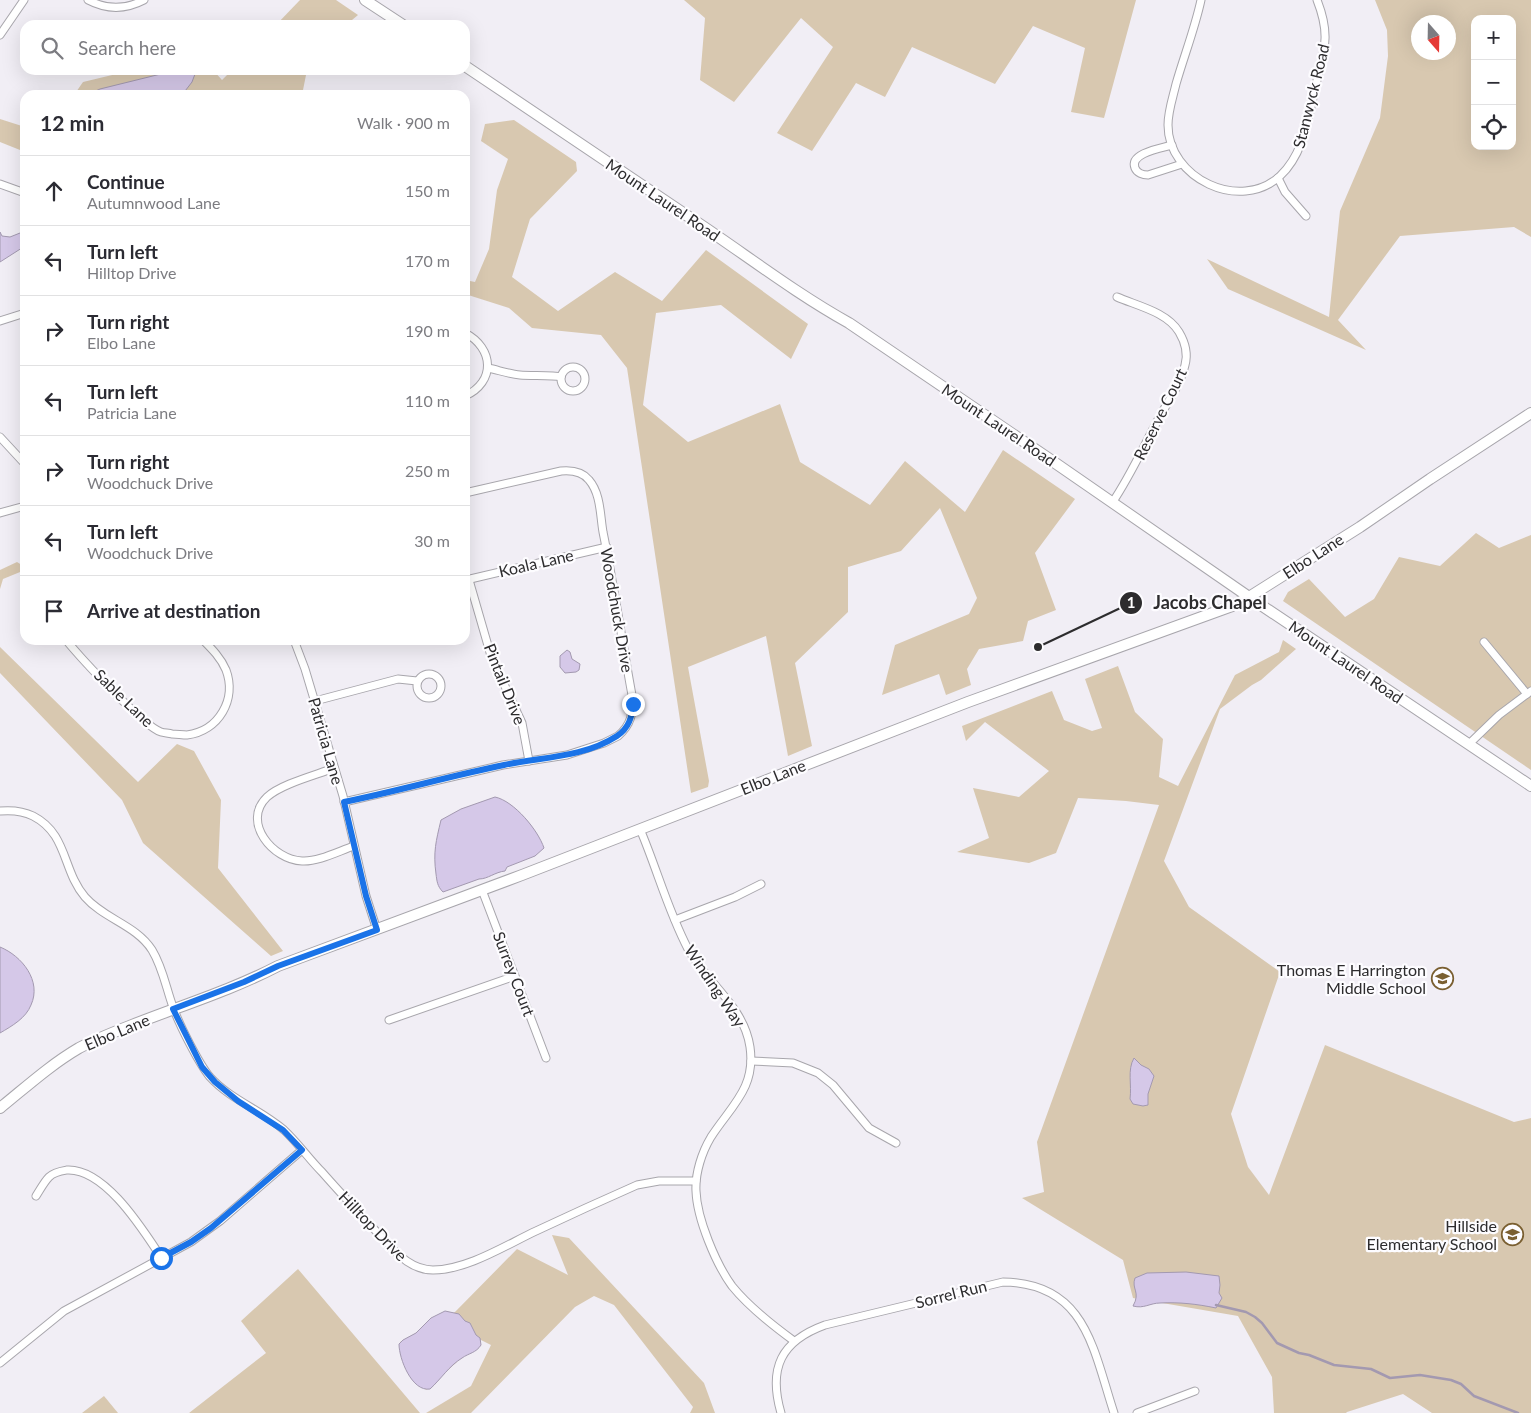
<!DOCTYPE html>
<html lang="en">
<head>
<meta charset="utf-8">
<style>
  body { margin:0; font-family:Lato,sans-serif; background:#f2f2f3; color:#2b2b33 }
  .controls { position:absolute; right:15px; top:15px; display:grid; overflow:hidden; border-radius:10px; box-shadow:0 5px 20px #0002 }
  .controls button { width:45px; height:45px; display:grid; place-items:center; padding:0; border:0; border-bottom:1px solid #e1e1e2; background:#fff; color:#2b2b33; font:25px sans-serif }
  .compass { position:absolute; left:1411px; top:15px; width:45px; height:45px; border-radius:50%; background:#fff; box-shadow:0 5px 20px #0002; rotate:160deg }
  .stop { position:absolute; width:15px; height:15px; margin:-11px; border:4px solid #1a73e8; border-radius:50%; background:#fff }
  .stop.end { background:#1a73e8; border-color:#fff; box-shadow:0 1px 5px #0008 }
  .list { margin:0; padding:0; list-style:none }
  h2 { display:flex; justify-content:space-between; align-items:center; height:65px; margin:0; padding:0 20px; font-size:21px }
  h2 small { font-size:16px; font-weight:400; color:#7c7c81 }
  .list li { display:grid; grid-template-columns:32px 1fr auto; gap:15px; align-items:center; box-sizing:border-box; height:70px; padding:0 20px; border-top:1px solid #e1e1e2 }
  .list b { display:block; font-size:19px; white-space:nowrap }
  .list p { margin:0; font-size:16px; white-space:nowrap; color:#7c7c81 }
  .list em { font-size:16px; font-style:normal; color:#7c7c81 }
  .icon { flex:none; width:28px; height:28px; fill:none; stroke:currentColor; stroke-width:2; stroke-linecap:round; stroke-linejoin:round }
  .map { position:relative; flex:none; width:1531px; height:1413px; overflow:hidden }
  .search { position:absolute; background:#fff; box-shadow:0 5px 20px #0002; left:20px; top:20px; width:450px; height:55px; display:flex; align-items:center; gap:12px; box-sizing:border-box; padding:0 18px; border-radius:15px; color:#7c7c81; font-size:19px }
  .panel { position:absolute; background:#fff; box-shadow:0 5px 20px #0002; left:20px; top:90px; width:450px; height:555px; border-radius:15px }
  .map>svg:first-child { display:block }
  .green { fill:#d8c8b0; fill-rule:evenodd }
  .water { fill:#d5c8e8; stroke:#a399b0 }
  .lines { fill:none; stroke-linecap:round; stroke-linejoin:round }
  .stream { stroke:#a399b0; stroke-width:2.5 }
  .street-casing { stroke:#a8a6ac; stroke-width:9 }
  .secondary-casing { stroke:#a8a6ac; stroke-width:12 }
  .street { stroke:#fff; stroke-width:7 }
  .secondary { stroke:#fff; stroke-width:10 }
  .route { stroke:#1a73e8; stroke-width:6 }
  .labels { text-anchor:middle; stroke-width:4.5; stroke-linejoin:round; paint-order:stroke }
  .street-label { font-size:16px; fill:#2d2c2e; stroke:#fdfcff }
  .poi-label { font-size:16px; fill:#2d2c2e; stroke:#fdfcff; text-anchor:end }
  .leader { fill:none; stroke:#2d2c2e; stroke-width:2 }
  .callout-dot { fill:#2d2c2e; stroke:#fdfcff; stroke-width:2 }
  .mark-label { font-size:15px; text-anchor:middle; font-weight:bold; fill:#fff }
  .callout-label { font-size:18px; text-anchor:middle; font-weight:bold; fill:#2d2c2e; stroke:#fdfcff; stroke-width:4.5; stroke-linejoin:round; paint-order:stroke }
</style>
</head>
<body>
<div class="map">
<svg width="1531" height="1413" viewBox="0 0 1531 1413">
  <rect width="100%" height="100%" fill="#f1eef5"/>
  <g class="green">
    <polygon points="300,0 336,0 358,15 346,25 276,25"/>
    <polygon points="684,0 1136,0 1104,118 1071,112 1085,48 1033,26 995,84 912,47 885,97 856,83 812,151 777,133 833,47 801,18 734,102 700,80 705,18"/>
    <path d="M1375 0H1531V237L1514 227 1400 236 1338 320 1366 350 1228 289 1207 259 1329 317 1340 211 1380 118 1388 56 1387 30ZM1475 19H1512V146H1475ZM1418 22H1448V52H1418Z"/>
    <polygon points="133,70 213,70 222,80 232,70 307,70 302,95 74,95 83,82"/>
    <polygon points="0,119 25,127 25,152 0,142"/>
    <polygon points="514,120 576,162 577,171 530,219 512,277 558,311 615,272 662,301 706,250 808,324 791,359 721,305 656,313 643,405 688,442 780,404 800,462 870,505 905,461 965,512 1003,450 1075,499 1035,553 1056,610 1028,621 1023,641 979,649 967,669 971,685 946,695 939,674 882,695 895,645 969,614 977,598 940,508 901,551 848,567 848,612 795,663 812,746 788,756 766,636 688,667 709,781 708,787 691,793 627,368 601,335 532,328 509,308 465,294 465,280 475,282 489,249 497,190 508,159 481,141 485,124"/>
    <polygon points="1476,533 1499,548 1531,535 1531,770 1283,601 1288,592 1309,579 1345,617 1374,599 1399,557 1440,566"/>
    <polygon points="17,562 25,567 25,570 3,579 0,589 0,570"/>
    <polygon points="1283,640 1296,649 1261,680 1252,685 1220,709 1164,861 1189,907 1280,972 1231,1114 1248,1167 1269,1195 1325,1045 1514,1122 1531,1118 1531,1413 1432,1413 1403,1394 1347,1412 1346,1413 1274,1413 1272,1377 1238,1316 1133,1298 1123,1260 1022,1198 1044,1192 1037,1142 1159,805 1126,801 1078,798 1056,853 1029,863 957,852 989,838 973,788 1019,797 1049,771 985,722 966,741 962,726 1052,691 1064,720 1092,731 1102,728 1085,679 1118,666 1135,712 1163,739 1159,777 1178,786 1235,675 1279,652"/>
    <polygon points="0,647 138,782 177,744 194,751 221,800 218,868 283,951 271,956 143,843 122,800 0,673"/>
    <polygon points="552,1235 569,1238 704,1383 715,1413 690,1413 693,1407 614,1305 594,1296 575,1307 471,1413 426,1413 471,1386 491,1345 481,1340 426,1390 400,1342 455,1312 517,1249 568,1275"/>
    <polygon points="298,1269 420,1413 189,1413 266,1353 241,1321"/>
    <polygon points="104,1396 118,1413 82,1413"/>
  </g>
  <g class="water">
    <polygon points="177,70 191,70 195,74 192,82 182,95 87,95 100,89"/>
    <polygon points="25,231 25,246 0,262 0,232 2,236 10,237"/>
    <polygon points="567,650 570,652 572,659 580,664 579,670 576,672 565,673 560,667 560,656"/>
    <path d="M495 797C514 801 538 830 544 848L535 856 507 867 505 871C495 872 488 879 479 879L443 892C437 886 437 881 436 874 433 852 436 841 441 820L461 809Z"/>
    <path d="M0 947C22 956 42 981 31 1005 26 1018 12 1026 0 1033Z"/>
    <path d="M1134 1058 1141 1065 1149 1069 1154 1076 1148 1094V1105L1143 1106 1133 1104 1130 1099C1132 1085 1127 1070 1134 1058Z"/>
    <path d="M1186 1272 1219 1276 1220 1285 1219 1293 1222 1298 1216 1308C1197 1304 1179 1302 1160 1303 1150 1303 1144 1309 1133 1306 1141 1292 1131 1289 1135 1278L1147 1273Z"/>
    <path d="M445 1311 459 1314 465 1321 470 1323 476 1335 480 1338 481 1345C476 1353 469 1353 462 1358 449 1366 441 1379 430 1389 412 1392 399 1359 399 1344L403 1340 416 1333 431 1318Z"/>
  </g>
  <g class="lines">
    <polyline class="stream" points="1216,1305 1246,1312 1255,1317 1262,1323 1277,1343 1299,1353 1309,1355 1334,1365 1371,1369 1390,1378 1420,1375 1451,1380 1461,1384 1474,1396 1518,1413"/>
    <defs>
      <g id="street">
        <path d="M88 0C107 10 125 10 144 0"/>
        <path d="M1201 0C1195 28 1184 56 1176 84 1173 97 1168 111 1168 125 1168 178 1240 213 1280 176 1304 154 1308 118 1315 89 1323 52 1332 38 1317 0"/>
        <polyline points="0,35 24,0"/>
        <path d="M1172 145C1162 148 1129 153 1135 168 1137 173 1143 175 1148 175L1182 164"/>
        <polyline points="1278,178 1285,192 1306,216"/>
        <polyline points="0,184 25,193"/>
        <polyline points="0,321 25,313"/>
        <path d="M465 333C494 348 496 382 465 396"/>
        <circle cx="573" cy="379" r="12"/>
        <path d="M488 368C498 370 509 374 520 375 530 376 553 375 561 377"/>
        <polyline points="0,437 25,464"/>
        <path d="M1112 503C1131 475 1144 445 1160 416 1169 400 1181 383 1185 365 1188 354 1185 342 1179 332 1167 312 1138 306 1117 297"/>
        <polyline points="0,513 25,506"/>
        <polyline points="466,580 607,547"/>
        <polyline points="469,580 491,656 522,723 529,761"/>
        <path d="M66 640C80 657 144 727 161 732 164 733 169 733 172 734 177 734 182 735 187 735 219 731 237 699 226 670 221 658 212 649 203 640"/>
        <polyline points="294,640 305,669 343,796 366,896 377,930"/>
        <polyline points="1484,642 1527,694"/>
        <circle cx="429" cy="686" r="12"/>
        <polyline points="315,701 398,679 417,681"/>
        <polyline points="1469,744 1499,715 1531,691"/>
        <path d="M334 768C316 775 281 784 267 797 241 822 273 860 302 861 318 862 339 851 354 846"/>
        <path d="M344 802 503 765 567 755 604 743 618 736C631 725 634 712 632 695 622 641 614 586 603 532 600 515 601 494 589 480 582 471 572 470 561 471L465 493"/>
        <path d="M0 811C11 810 23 811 33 816 68 834 62 870 85 897 104 919 136 925 152 950 163 968 166 988 173 1007 179 1024 199 1064 210 1077 231 1100 261 1110 284 1130 298 1143 309 1159 322 1172 343 1196 365 1219 386 1242 399 1256 413 1270 433 1270 467 1270 506 1245 536 1231 570 1215 603 1200 637 1185L659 1181H696"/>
        <path d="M640 829C657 869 668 911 688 949 707 983 744 1006 750 1047 756 1088 731 1106 711 1137 702 1152 695 1173 696 1191 697 1219 716 1264 732 1286 749 1307 772 1325 794 1341"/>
        <polyline points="482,890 546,1058"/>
        <polyline points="675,920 735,897 761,884"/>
        <polyline points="389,1020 515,976"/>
        <polyline points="751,1061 793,1063 818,1073 833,1085 869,1128 896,1143"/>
        <path d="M36 1196C40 1190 44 1182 49 1177 54 1172 61 1171 67 1170 105 1168 143 1230 161 1257"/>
        <polyline points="0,1363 64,1311 191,1242 220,1221 302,1150"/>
        <path d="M781 1413C768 1368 781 1341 825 1325L1003 1282C1086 1283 1093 1349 1114 1413"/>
        <polyline points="1137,1413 1195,1391"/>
      </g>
      <g id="secondary">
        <polyline points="365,0 403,25"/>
        <path d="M465 66C543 119 622 172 701 225 750 258 797 294 849 323L1048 458 1249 597 1531 786"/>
        <path d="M0 1108C26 1087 50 1065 79 1048 96 1039 114 1032 132 1025 180 1006 232 990 278 966L522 875 968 702 1232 606 1249 597 1360 527 1430 479 1531 413"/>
      </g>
    </defs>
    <use href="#street" class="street-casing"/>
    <use href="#secondary" class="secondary-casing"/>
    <use href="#street" class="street"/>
    <use href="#secondary" class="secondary"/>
  </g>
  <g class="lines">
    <path class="route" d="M161 1258 191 1242 211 1228 302 1150 283 1130 238 1101 215 1082 202 1067 173 1009 244 982 278 966 377 930 366 896 344 802C398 791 450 776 504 765 541 757 583 758 617 736 629 728 632 717 633 704"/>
  </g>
  <defs>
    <symbol id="school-ring" viewBox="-11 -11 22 22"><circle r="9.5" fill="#fdfcff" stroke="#7a5f31" stroke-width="1.5"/><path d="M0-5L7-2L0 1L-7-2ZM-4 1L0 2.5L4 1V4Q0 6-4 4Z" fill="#7a5f31"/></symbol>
  </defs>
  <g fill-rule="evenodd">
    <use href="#school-ring" x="1430" y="966" width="25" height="25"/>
    <use href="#school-ring" x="1500" y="1222" width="25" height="25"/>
  </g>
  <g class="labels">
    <g class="street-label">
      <text transform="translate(1311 96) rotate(-76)" y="6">Stanwyck Road</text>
      <text transform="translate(663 200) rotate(34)" y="6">Mount Laurel Road</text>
      <text transform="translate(1160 414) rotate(-64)" y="6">Reserve Court</text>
      <text transform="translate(999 425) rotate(34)" y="6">Mount Laurel Road</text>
      <text transform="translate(1313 556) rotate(-33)" y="6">Elbo Lane</text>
      <text transform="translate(536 563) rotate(-13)" y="6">Koala Lane</text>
      <text transform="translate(617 610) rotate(80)" y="6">Woodchuck Drive</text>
      <text transform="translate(1346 662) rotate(34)" y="6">Mount Laurel Road</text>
      <text transform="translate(505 684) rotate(68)" y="6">Pintail Drive</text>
      <text transform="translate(124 698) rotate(44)" y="6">Sable Lane</text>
      <text transform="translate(326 741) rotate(74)" y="6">Patricia Lane</text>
      <text transform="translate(773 777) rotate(-22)" y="6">Elbo Lane</text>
      <text transform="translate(514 974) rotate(69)" y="6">Surrey Court</text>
      <text transform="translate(715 986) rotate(56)" y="6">Winding Way</text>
      <text transform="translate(117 1032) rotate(-23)" y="6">Elbo Lane</text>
      <text transform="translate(373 1226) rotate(46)" y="6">Hilltop Drive</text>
      <text transform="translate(951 1294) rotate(-14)" y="6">Sorrel Run</text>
    </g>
    <g class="poi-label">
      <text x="1426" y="976">Thomas E Harrington<tspan x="1426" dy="18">Middle School</tspan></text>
      <text x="1497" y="1232">Hillside<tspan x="1497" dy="18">Elementary School</tspan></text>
    </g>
  </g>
  <path class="leader" d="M1038 647L1131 603"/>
  <g class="callout-dot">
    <circle cx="1038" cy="647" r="5"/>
    <circle cx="1131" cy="603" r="12"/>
  </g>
  <g class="mark-label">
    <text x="1131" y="608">1</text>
  </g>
  <g class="callout-label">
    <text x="1210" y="609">Jacobs Chapel</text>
  </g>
</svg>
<div class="controls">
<button>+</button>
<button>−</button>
<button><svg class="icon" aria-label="locate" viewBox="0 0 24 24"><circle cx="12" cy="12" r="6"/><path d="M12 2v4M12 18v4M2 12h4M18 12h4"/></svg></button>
</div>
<svg class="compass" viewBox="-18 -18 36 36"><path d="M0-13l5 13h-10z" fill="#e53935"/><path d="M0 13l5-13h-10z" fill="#7c7c81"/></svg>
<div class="stop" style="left:161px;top:1258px"></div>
<div class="stop end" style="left:633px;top:704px"></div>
<div class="search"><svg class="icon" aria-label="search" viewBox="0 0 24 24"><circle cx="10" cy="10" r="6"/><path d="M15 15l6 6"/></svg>Search here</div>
<section class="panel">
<h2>12 min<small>Walk · 900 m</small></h2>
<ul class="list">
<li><svg class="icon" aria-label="ahead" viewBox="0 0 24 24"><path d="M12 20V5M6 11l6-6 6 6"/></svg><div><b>Continue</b><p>Autumnwood Lane</p></div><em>150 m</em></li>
<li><svg class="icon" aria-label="left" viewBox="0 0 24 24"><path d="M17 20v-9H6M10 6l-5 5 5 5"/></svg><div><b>Turn left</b><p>Hilltop Drive</p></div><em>170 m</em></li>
<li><svg class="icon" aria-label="right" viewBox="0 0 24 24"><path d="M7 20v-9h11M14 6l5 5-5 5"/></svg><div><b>Turn right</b><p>Elbo Lane</p></div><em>190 m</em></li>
<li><svg class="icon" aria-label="left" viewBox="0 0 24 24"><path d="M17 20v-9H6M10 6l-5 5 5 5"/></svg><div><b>Turn left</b><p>Patricia Lane</p></div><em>110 m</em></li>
<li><svg class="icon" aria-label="right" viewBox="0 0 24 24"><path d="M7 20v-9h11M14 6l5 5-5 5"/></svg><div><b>Turn right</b><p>Woodchuck Drive</p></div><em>250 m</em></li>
<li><svg class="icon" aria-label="left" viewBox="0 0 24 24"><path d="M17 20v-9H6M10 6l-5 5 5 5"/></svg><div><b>Turn left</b><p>Woodchuck Drive</p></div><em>30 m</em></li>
<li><svg class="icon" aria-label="arrive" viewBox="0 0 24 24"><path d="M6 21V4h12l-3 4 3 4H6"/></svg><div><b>Arrive at destination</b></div></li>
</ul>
</section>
</div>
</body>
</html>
